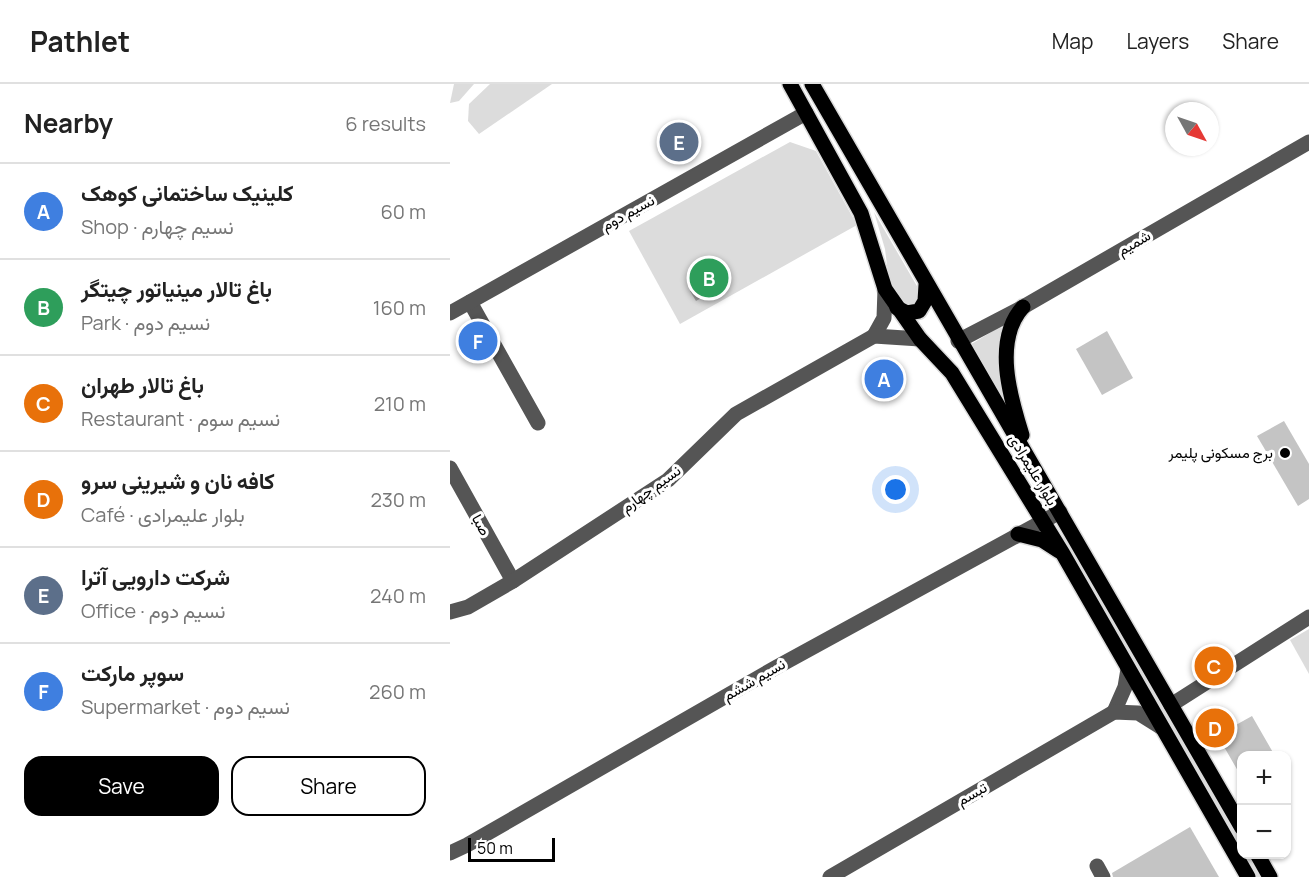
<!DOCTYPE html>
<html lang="en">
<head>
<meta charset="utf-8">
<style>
  body { margin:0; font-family:Manrope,Vazirmatn,sans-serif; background:#f6f6f6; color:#222 }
  .controls { position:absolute; right:18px; bottom:18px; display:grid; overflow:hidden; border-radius:12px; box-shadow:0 2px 4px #0004 }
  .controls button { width:54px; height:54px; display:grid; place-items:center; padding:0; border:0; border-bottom:2px solid #e0e0e0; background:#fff; color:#222; font:30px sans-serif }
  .compass { position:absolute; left:715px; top:18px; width:54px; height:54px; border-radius:50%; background:#fff; box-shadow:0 2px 4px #0004; rotate:130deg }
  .scale { position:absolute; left:18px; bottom:15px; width:87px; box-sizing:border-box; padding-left:6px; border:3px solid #000; border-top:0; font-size:16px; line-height:21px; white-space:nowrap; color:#000; -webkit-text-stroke:4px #fff; paint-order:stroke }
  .you { position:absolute; left:446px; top:406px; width:21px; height:21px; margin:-15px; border:4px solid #fff; border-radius:50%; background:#1a73e8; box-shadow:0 0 0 9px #1a73e833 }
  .badge { display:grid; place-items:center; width:39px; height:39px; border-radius:50%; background:#000; color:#fff; font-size:20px; font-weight:700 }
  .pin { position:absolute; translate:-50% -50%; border:3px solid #fff; box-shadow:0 2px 6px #0006 }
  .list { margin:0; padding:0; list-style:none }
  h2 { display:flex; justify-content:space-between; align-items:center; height:78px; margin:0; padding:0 24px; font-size:26px }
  h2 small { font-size:20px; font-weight:400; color:#767676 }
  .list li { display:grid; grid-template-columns:39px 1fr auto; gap:18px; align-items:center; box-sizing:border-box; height:96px; padding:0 24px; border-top:2px solid #e0e0e0 }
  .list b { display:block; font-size:22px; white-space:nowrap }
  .list p { margin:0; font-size:20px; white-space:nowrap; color:#767676 }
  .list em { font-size:20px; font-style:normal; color:#767676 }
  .actions { display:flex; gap:12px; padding:18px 24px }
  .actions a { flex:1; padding:14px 0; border:2px solid #000; border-radius:18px; text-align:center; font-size:21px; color:#000 }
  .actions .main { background:#000; color:#fff }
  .map { position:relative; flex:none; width:859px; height:793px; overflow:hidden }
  header { display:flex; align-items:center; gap:36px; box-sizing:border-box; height:84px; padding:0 30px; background:#fff; border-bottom:2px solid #e0e0e0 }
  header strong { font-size:28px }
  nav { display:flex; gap:33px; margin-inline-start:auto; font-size:21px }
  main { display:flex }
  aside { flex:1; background:#fff }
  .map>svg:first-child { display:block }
  .green { fill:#dcdcdc }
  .water { fill:#a3a3a3 }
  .building { fill:#c4c4c4 }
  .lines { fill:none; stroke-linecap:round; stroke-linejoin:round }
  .major-casing { stroke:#dbdbdb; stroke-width:18 }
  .minor { stroke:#555; stroke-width:15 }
  .major { stroke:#000; stroke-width:15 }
  .poi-dot { fill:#000; stroke:#fff; stroke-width:2 }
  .labels { text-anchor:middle; stroke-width:6; stroke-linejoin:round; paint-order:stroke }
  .street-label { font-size:15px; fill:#000; stroke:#fff }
  .poi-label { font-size:15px; fill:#000; stroke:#fff; text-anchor:end }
</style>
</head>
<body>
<header>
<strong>Pathlet</strong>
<nav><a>Map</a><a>Layers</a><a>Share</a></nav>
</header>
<main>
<aside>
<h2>Nearby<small>6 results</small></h2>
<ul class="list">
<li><span class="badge" style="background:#3f7fe0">A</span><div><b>کلینیک ساختمانی کوهک</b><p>Shop · نسیم چهارم</p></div><em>60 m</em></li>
<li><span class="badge" style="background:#2e9e5b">B</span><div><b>باغ تالار مینیاتور چیتگر</b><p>Park · نسیم دوم</p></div><em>160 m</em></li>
<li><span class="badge" style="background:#e8710a">C</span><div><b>باغ تالار طهران</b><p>Restaurant · نسیم سوم</p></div><em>210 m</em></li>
<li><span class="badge" style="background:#e8710a">D</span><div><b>کافه نان و شیرینی سرو</b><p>Café · بلوار علیمرادی</p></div><em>230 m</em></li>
<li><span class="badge" style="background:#5c6f8a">E</span><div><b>شرکت دارویی آترا</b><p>Office · نسیم دوم</p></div><em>240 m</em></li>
<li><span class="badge" style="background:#3f7fe0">F</span><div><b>سوپر مارکت</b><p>Supermarket · نسیم دوم</p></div><em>260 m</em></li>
</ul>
<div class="actions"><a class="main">Save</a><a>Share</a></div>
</aside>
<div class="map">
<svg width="859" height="793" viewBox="0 0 859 793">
  <rect width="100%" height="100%" fill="#fff"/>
  <g class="green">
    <polygon points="4,0 24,0 9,17 0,19"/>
    <polygon points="40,0 102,0 29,50 18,37 19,20"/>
    <polygon points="340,58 366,67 407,141 230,240 179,147"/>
    <polygon points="424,128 471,209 471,218 456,226 441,214 435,165"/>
    <polygon points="551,242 550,286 560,331 520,261"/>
    <polygon points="616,452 791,758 792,770 799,771 811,793 804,793 611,455"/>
    <polygon points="859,545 859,590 840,556"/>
  </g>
  <polygon class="water" points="259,195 265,206 246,217 240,207"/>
  <g class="building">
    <polygon points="657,247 683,294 652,311 626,265"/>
    <polygon points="834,337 859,380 859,415 848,422 807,352"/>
    <polygon points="802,632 825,672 792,672 792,694 773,661 781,657 775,647"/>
    <polygon points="740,743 769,793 663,793 662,789"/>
  </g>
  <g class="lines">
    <defs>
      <g id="major">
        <polyline points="340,0 411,129 435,205 470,255 502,289 613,470 798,793"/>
        <polyline points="362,0 792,744"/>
        <polyline points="447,224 457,229 469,227 475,217 476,201"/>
        <path d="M572 351C560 313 543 256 573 223"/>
        <polyline points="568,450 592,456 609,467"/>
        <polyline points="807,770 820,793"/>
      </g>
    </defs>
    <use href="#major" class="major-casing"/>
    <g class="minor">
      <polyline points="20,218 88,339"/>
      <polyline points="0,229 356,29"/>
      <polyline points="424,252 434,234 435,205"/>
      <polyline points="508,257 573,223 859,58"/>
      <polyline points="0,384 63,497"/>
      <polyline points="0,528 18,523 63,497 218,396 286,330 424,252 470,255"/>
      <polyline points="721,621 859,533"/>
      <polyline points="664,628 675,603 678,585"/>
      <polyline points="0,769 17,761 325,584 610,428"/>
      <polyline points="647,782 653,793"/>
      <polyline points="380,793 664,628 688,629 712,644"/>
    </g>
    <use href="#major" class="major"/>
  </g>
  <circle class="poi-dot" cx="835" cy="369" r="6"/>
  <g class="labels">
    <g class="street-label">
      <text transform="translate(178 129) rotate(-29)" y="5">نسیم دوم</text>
      <text transform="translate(684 159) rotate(-30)" y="5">شمیم</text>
      <text transform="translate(583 386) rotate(59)" y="5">بلوار علیمرادی</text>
      <text transform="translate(201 405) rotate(-36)" y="5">نسیم چهارم</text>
      <text transform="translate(31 441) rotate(61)" y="5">صبا</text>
      <text transform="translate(304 596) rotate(-30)" y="5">نسیم ششم</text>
      <text transform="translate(522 710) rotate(-30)" y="5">تبسم</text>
    </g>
    <g class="poi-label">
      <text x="823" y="374">برج مسکونی پلیمر</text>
    </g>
  </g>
</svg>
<div class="controls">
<button>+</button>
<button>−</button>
</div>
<svg class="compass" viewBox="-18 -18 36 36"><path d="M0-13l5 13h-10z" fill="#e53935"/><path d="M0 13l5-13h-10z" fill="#767676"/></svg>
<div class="scale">50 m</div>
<div class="you"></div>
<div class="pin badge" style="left:434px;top:295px;background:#3f7fe0">A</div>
<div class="pin badge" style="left:259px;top:194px;background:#2e9e5b">B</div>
<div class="pin badge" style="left:764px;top:582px;background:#e8710a">C</div>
<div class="pin badge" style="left:765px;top:644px;background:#e8710a">D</div>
<div class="pin badge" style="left:229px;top:58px;background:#5c6f8a">E</div>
<div class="pin badge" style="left:28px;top:257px;background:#3f7fe0">F</div>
</div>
</main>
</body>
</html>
